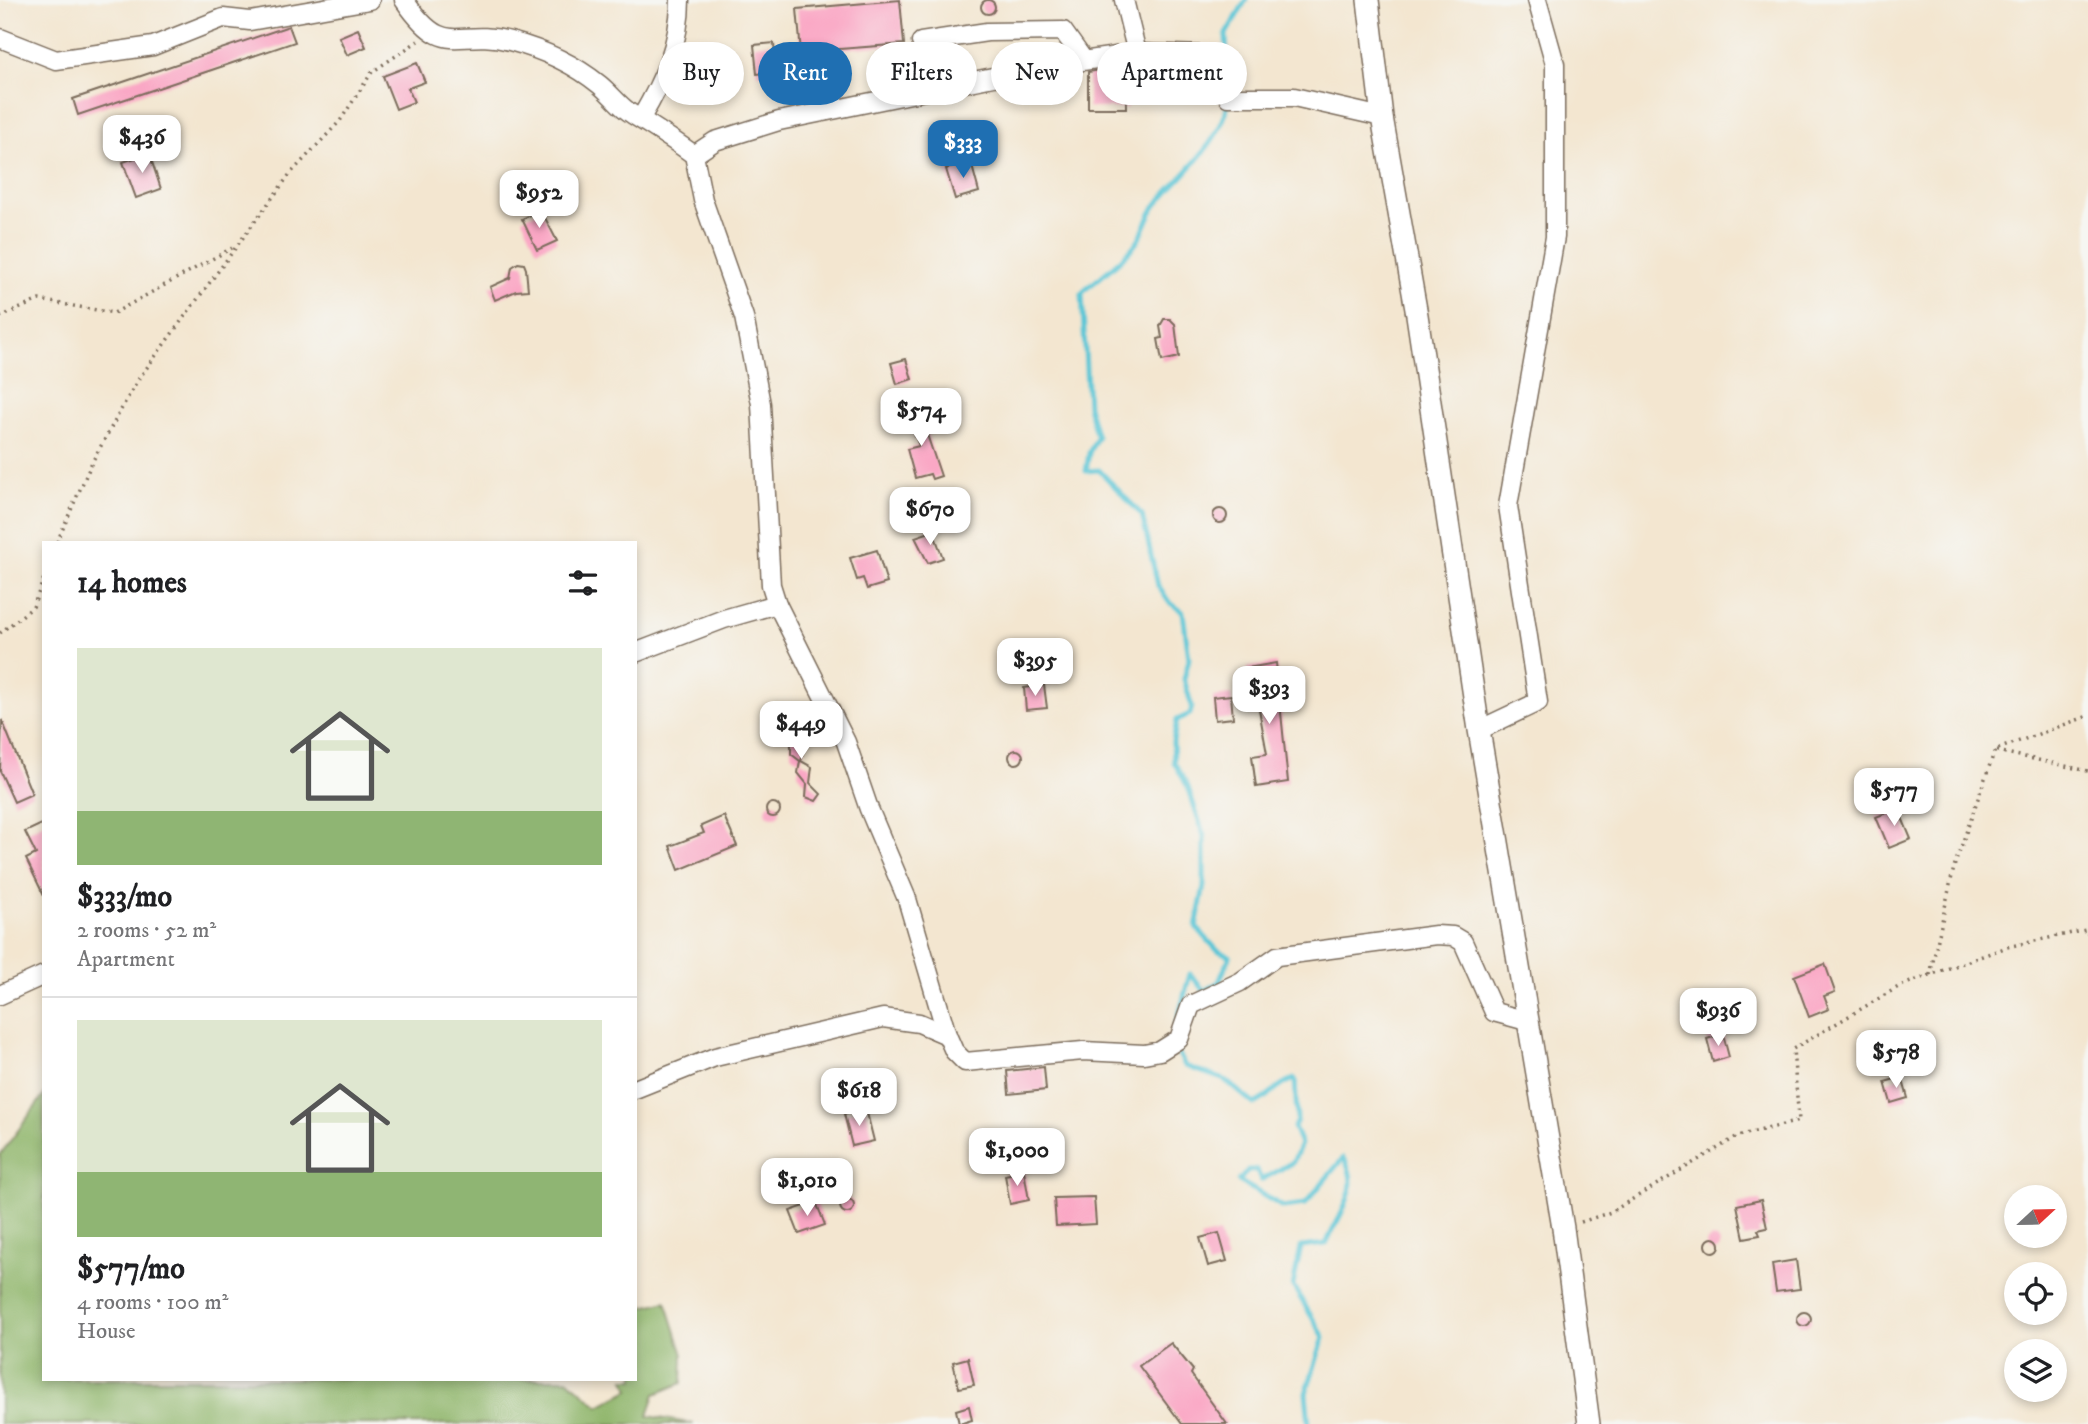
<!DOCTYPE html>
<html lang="en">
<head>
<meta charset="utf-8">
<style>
  body { margin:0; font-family:"IM FELL DW Pica",serif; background:#f2f2f2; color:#202124; height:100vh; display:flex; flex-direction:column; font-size:26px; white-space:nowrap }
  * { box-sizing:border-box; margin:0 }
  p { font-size:23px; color:#757577 }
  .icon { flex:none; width:38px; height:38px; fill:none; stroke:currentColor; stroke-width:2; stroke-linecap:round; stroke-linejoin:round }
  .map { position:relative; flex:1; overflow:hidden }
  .drawer { position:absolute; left:42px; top:541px; width:595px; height:840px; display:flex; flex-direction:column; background:#fff; border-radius:0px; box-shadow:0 4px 10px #0003 }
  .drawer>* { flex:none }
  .banner { position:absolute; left:658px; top:42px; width:665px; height:63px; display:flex; gap:14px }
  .needle { width:46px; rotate:68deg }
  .controls { position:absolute; left:2004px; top:1185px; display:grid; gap:14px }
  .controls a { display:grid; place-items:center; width:63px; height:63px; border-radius:50%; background:#fff; box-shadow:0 4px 10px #0003; font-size:35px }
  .price { position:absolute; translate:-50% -60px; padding:0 16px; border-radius:14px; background:#fff; color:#222; font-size:23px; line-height:46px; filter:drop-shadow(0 2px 4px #0008) }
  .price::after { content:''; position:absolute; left:50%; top:42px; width:21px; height:16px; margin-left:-10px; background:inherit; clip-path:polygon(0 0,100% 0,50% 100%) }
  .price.on { background:#1f6fb2; color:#fff }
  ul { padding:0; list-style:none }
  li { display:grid; align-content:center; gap:14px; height:371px; padding:0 35px }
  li+li { border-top:2px solid #e0e0e0 }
  li span { display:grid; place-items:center; height:217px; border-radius:0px; color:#555 }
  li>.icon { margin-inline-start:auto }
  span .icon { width:126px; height:126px; fill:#fffc; stroke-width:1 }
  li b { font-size:30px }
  h2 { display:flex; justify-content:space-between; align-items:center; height:84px; padding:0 35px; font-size:30px }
  .tag { padding:0 24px; border-radius:32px; background:#fff; box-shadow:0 4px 10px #0003; font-size:24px; line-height:63px }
  .tag.on { background:#1f6fb2; color:#fff }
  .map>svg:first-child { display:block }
  .forest { fill:#90b66c; stroke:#667045; stroke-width:2 }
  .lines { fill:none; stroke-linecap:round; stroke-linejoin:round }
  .stream { stroke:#5bc6d6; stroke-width:5 }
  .building { fill:#faa7c5 }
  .minor-casing { stroke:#7b6c5c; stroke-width:21 }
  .major-casing { stroke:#7b6c5c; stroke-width:24 }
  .path { stroke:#7b6c5c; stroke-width:3.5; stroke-dasharray:2 5; stroke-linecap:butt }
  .minor { stroke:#fff; stroke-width:18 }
  .major { stroke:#fff; stroke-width:21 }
</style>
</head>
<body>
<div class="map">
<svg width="2088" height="1424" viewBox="0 0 2088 1424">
  <rect width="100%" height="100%" fill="#f6f6f2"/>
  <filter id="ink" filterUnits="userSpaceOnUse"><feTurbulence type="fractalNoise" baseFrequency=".0143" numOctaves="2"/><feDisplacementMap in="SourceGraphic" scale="14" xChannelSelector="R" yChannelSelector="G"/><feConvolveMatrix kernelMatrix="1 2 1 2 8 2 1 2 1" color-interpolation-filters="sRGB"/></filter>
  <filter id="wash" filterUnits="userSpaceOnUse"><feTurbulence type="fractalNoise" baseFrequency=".00686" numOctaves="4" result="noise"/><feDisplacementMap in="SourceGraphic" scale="28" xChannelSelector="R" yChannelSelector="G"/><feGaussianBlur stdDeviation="1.57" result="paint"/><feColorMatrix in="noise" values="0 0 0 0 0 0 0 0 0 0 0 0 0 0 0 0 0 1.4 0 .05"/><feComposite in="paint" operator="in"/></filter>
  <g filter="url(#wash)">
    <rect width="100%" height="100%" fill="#f3e6d0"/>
    <!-- forest -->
    <path class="forest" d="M44 1095V1379H567L599 1406 629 1390 625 1379H635C635 1354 640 1333 641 1308L666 1301 683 1355 682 1383 655 1394 648 1416 694 1424H0V1155Z"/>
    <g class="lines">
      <!-- stream -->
      <g class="stream">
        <path d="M1228 86 1226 34 1246 0"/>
        <path d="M1176 1026 1190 974 1204 991 1219 982 1230 956 1217 950 1196 927 1204 886V836L1188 787 1174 762 1173 741 1177 720 1190 714 1192 707 1184 679 1189 659 1183 612 1169 602 1158 586 1142 515 1099 470 1086 471 1089 453 1097 437 1088 406 1082 293C1099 277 1123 261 1137 242 1145 230 1148 215 1157 204 1181 175 1226 138 1228 99"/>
        <path d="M1175 1046 1185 1066 1225 1080 1254 1104C1270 1097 1278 1083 1295 1079L1297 1120 1294 1127 1301 1144 1293 1162 1261 1180 1257 1170H1248L1239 1181 1283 1207 1305 1204 1343 1158C1364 1187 1338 1216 1326 1244L1301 1247 1293 1286 1324 1337 1306 1393 1309 1424"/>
      </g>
    </g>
    <g id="blocks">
      <!-- building -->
      <g class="building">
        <circle cx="988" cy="7" r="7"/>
        <path d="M900 0 904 44 801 52 797 9Z"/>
        <path d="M289 26 295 42 78 115 73 99Z"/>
        <path d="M358 29 366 47 347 55 339 37Z"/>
        <path d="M774 43 776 72 757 74 754 45Z"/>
        <path d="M417 63 425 82 408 88 414 102 396 109 383 76Z"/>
        <path d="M1138 64 1160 65 1126 81 1127 108H1088V72Z"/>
        <path d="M149 153 161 189 136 198 123 162Z"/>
        <path d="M971 162 979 192 955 199 946 169Z"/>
        <path d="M541 210 557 241 537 250 522 219Z"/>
        <path d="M518 263 524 264 526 269 528 290 516 291 495 300 490 287 510 278 512 267Z"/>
        <path d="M1164 319H1170L1175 324 1179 357 1162 361 1158 339 1162 338 1160 326Z"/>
        <path d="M906 359 912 379 897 384 891 363Z"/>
        <path d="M917 405 941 476 932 479 930 474 915 478 907 449 919 446 905 410Z"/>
        <circle cx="1220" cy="516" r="7"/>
        <path d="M933 531 943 558 928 563 915 537Z"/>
        <path d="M877 550 887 583 867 589 863 578 857 580 850 558Z"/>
        <path d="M1276 663 1288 782 1256 787 1252 756 1267 754 1257 698H1252L1247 668Z"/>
        <path d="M1044 685 1047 708 1026 710 1024 688Z"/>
        <path d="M1231 695 1233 718 1215 720 1213 697Z"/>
        <path d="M2 720 32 794 14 802 0 771Z"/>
        <path d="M788 724 797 727 798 738 805 747 801 761 812 767 810 783 821 794 816 801 806 797 807 784 798 773 800 761 791 754V741L782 730Z"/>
        <circle cx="1016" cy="757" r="7"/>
        <circle cx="773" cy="810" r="7"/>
        <path d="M1898 808 1911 839 1889 848 1876 817Z"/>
        <path d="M724 816 737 846 679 870 670 846 704 833 701 826Z"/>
        <path d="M44 823V896L26 859 36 854 25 832Z"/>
        <path d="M1825 964 1835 992 1824 996 1829 1009 1809 1017 1794 976Z"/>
        <path d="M1723 1034 1729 1057 1713 1062 1707 1039Z"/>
        <path d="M1044 1067 1046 1090 1009 1094 1007 1071Z"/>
        <path d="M1902 1077 1908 1098 1891 1103 1885 1082Z"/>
        <path d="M866 1109 874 1141 852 1146 844 1114Z"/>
        <path d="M1042 1143 1045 1165 1016 1168 1013 1146Z"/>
        <path d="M1024 1171 1029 1200 1010 1204 1005 1175Z"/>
        <path d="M1094 1197 1096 1224 1056 1226 1054 1198Z"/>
        <circle cx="847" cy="1206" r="7"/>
        <path d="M1761 1200 1767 1228 1758 1230 1760 1235 1744 1238 1737 1205Z"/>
        <path d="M816 1202 825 1225 799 1234 790 1211Z"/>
        <path d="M1219 1233 1227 1261 1208 1266 1200 1238Z"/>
        <circle cx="1713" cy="1245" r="7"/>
        <path d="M1796 1260 1800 1289 1776 1292 1772 1264Z"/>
        <circle cx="1804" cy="1319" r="7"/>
        <path d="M1171 1343 1193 1370 1191 1374 1227 1424H1182L1139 1366Z"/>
        <path d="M968 1358 974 1385 959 1388 953 1362Z"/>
        <path d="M969 1406 972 1420 959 1424 956 1410Z"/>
      </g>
    </g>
  </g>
  <g filter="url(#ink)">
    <use href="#blocks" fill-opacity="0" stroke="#7b6c5c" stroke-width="2"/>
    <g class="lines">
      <defs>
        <g id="minor">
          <path d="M404 0C446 61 455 27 510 41 544 50 573 63 600 85 611 94 620 107 632 114 653 127 674 140 694 155L703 200 744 317 761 404 771 585 777 604 846 742 869 809 907 899 947 1035 954 1051 965 1062 1083 1051 1144 1054 1160 1051 1179 1039 1191 1005 1240 982 1277 956 1436 935 1453 936 1463 942 1494 1012 1527 1021"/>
          <path d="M1124 0 1137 53"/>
          <path d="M0 38 56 60 153 46 223 18 250 21 370 0"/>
          <path d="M921 42 987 32 1063 31 1083 59"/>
          <path d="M641 118C663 81 680 44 680 0"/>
          <path d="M694 155 715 141 779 121 1042 67 1137 53 1206 55 1228 97H1294L1382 117"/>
          <path d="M635 653 724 619 777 604"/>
          <path d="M1479 730 1538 702 1508 506 1555 237V64L1537 0"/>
          <path d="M0 995 44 975"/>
          <path d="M635 1089 715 1057 883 1018 919 1023 947 1035"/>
        </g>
        <path id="major" d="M1368 0 1382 117 1417 315 1479 730 1563 1228 1589 1424"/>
      </defs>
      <!-- minor casing -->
      <use href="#minor" class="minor-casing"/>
      <!-- major casing -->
      <use href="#major" class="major-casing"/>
      <!-- path -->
      <g class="path">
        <path d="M0 317 39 300 114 313 232 248"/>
        <path d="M57 542 92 462 137 381 290 174 340 121 372 72 418 41"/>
        <path d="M0 633 33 607 44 578"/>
        <path d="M1997 751 2088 771"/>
        <path d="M1930 975 1954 867 1995 750 2088 716"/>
        <path d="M1581 1222 1611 1212 1738 1136 1799 1121 1793 1049 1900 986 2007 947 2086 930 2088 934"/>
      </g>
      <!-- minor -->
      <use href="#minor" class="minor"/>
      <!-- major -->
      <use href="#major" class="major"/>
    </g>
  </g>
</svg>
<div class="controls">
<a><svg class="needle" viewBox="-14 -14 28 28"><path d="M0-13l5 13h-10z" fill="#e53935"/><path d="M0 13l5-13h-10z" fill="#757577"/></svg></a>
<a><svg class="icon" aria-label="locate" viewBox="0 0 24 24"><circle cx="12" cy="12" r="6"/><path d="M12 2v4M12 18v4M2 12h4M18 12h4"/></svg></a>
<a><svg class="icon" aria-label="layers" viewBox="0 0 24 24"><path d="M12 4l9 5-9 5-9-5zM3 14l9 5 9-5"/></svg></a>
</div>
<b class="price" style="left:142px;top:175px">$436</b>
<b class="price on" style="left:963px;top:180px">$333</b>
<b class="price" style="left:539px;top:230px">$952</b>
<b class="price" style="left:921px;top:448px">$574</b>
<b class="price" style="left:930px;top:547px">$670</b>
<b class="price" style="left:1035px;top:698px">$395</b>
<b class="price" style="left:1269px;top:726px">$393</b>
<b class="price" style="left:801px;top:761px">$449</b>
<b class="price" style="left:1894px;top:828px">$577</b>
<b class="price" style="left:1718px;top:1048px">$936</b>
<b class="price" style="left:1896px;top:1090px">$578</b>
<b class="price" style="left:859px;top:1128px">$618</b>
<b class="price" style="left:1017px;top:1188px">$1,000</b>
<b class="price" style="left:807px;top:1218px">$1,010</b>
<div class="banner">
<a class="tag">Buy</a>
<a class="tag on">Rent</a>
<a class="tag">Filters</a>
<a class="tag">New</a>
<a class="tag">Apartment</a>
</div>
<section class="drawer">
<h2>14 homes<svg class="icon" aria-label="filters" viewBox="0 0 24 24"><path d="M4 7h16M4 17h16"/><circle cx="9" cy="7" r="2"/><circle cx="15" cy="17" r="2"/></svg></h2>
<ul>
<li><span style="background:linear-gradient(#dfe7d0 75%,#8fb573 0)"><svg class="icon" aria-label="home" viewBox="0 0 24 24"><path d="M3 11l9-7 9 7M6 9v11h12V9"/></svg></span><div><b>$333/mo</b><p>2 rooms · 52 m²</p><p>Apartment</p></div></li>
<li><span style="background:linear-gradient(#dfe7d0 70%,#8fb573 0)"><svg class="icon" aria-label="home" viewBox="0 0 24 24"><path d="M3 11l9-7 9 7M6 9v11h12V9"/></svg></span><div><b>$577/mo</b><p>4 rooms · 100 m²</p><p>House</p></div></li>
</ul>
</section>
</div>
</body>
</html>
